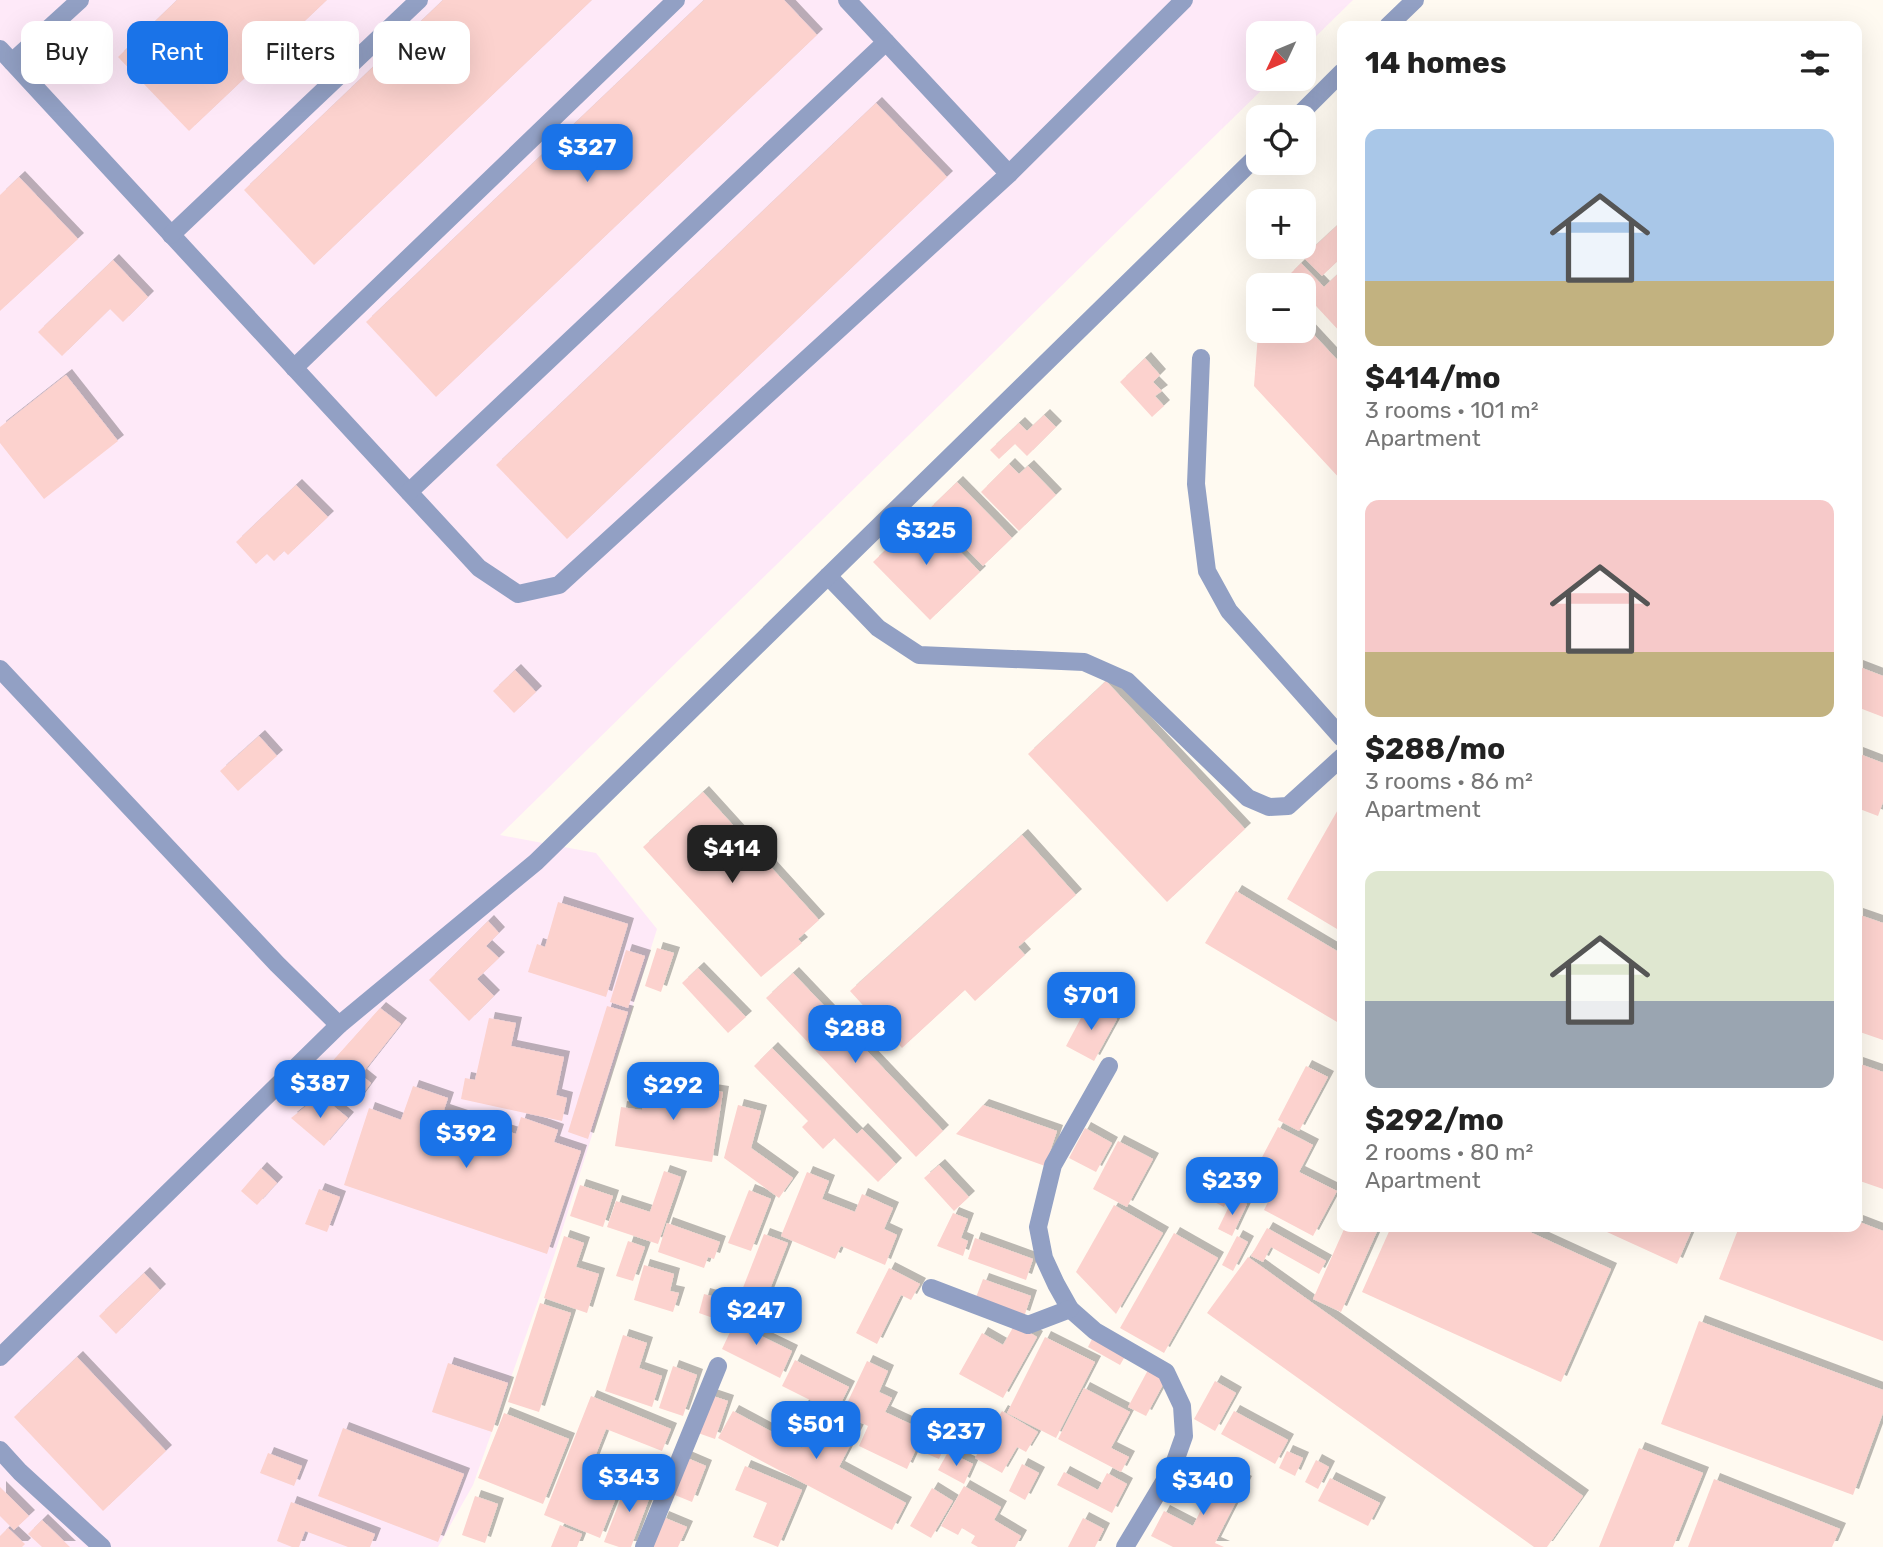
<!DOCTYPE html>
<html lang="en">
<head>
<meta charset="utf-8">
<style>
  body { margin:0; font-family:Rubik,sans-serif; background:#f2f2f2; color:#222; height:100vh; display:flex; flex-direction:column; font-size:26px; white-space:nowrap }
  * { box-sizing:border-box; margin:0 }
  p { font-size:23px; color:#767676 }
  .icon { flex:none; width:38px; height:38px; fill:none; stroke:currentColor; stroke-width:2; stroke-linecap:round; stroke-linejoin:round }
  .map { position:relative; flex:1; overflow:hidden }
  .side { position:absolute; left:1337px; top:21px; width:525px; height:1211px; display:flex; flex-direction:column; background:#fff; border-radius:14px; box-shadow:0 7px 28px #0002 }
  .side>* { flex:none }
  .guide { position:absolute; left:21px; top:21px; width:665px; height:63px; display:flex; gap:14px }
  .needle { width:46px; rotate:226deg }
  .buttons { position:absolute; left:1246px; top:21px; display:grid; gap:14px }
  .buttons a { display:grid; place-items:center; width:70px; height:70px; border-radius:14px; background:#fff; box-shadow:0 7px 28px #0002; font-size:35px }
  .price { position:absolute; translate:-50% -60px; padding:0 16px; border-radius:14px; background:#1a73e8; color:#fff; font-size:23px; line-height:46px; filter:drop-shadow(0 2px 4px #0008) }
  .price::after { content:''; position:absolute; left:50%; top:42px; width:21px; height:16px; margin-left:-10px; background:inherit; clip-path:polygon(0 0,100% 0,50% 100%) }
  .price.selected { background:#222; color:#fff }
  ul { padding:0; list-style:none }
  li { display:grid; align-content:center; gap:14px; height:371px; padding:0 28px }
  li span { display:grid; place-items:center; height:217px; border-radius:14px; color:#555 }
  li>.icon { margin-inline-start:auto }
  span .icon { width:126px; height:126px; fill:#fffc; stroke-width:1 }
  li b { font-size:30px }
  h2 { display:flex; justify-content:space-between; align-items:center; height:84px; padding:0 28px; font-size:30px }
  .pill { padding:0 24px; border-radius:14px; background:#fff; box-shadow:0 7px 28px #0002; font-size:24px; line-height:63px }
  .pill.selected { background:#1a73e8; color:#fff }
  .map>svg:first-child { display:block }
  .industrial { fill:#fee9f8 }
  .building { fill:#fcd2ce; filter:url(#shadow) }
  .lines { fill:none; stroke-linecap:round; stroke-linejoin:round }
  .minor { stroke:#92a0c4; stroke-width:18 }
</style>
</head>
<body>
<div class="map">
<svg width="1883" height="1547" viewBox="0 0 1883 1547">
  <defs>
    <filter id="shadow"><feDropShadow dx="6" dy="-6" stdDeviation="0" flood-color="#0004"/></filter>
  </defs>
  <rect width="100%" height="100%" fill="#fffaf1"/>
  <!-- industrial -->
  <path class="industrial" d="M0 0H1353L1304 48V33H1258V79H1273L500 835 596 853 657 929 554 1256 473 1485 438 1547H0Z"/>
  <!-- building -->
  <g class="building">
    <path d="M177 0H327L189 131 118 57Z"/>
    <path d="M443 0H592L314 265 244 190Z"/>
    <path d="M704 0H784L817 35 436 397 366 322Z"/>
    <path d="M876 103 947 177 567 539 496 465Z"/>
    <path d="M19 177 78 239 0 311V195Z"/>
    <path d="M1342 221V257L1322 276 1303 257Z"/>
    <path d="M113 260 148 297 123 322 110 309 62 356 38 332Z"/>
    <path d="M1301 263 1324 287 1342 270V334L1304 293V285H1297L1288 276Z"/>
    <path d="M1304 324 1342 365V481L1254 386 1258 334 1261 331H1304Z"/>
    <path d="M1145 358 1160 375 1153 382 1162 391 1155 396 1164 406 1152 417 1120 382Z"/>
    <path d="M66 375 118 441 44 499 0 443V427Z"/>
    <path d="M1044 415 1056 427 1027 456 1015 444 999 459 990 450 1019 423 1027 431Z"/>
    <path d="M1009 464 1019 474 1028 466 1056 495 1019 531 981 492Z"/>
    <path d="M957 482 1012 538 983 566 928 510Z"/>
    <path d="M296 485 328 517 288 555 284 551 274 561 267 554 256 564 236 542Z"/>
    <path d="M923 514 980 572 930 620 873 562Z"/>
    <path d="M1857 666 1883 676V717L1857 707Z"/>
    <path d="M515 670 536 692 514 713 493 691Z"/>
    <path d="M1106 681 1245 829 1167 902 1028 754Z"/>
    <path d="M259 736 277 756 238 791 220 771Z"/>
    <path d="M1857 753 1883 763V802L1878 816 1857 808Z"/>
    <path d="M703 792 819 920 798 939 802 943 761 977 643 847Z"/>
    <path d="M1340 806 1342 807V932L1287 899Z"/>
    <path d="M1022 835 1076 895 1018 947 1025 955 975 1001 965 990 902 1048 850 991Z"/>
    <path d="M1236 891 1342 954V1025L1205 943Z"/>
    <path d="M558 902 628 924 606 997 528 972 537 944 545 947Z"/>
    <path d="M1857 914 1883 923V1040L1857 1031Z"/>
    <path d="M488 921 499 933 486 946 499 958 477 979 494 996 469 1021 429 980Z"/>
    <path d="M657 948 674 953 661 992 645 986Z"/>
    <path d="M626 950 645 956 628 1008 610 1002Z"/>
    <path d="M698 968 746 1017 728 1033 682 983Z"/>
    <path d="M793 973 943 1131 916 1157 766 998Z"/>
    <path d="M1089 1003 1117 1019 1094 1061 1066 1046Z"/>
    <path d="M607 1006 628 1012 588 1139 568 1132Z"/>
    <path d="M380 1008 401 1024 361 1075 371 1083 356 1103 320 1075Z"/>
    <path d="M489 1018 516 1023 511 1046 564 1057 556 1095 567 1098 562 1121 461 1099 465 1078 475 1080Z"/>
    <path d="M772 1048 857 1134 862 1129 896 1164 878 1182 834 1138 823 1149 802 1127 808 1121 754 1066Z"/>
    <path d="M1857 1063 1883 1072V1189L1857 1180Z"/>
    <path d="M1306 1066 1328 1077 1299 1131 1278 1120Z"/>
    <path d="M646 1080 723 1092 712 1162 615 1146 621 1107 642 1110Z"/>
    <path d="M413 1086 448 1098 444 1110 516 1134 521 1117 558 1130 554 1142 581 1151 547 1254 344 1185 369 1108 401 1120Z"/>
    <path d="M320 1095 348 1118 324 1146 291 1118Z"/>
    <path d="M738 1105 761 1111 751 1148 793 1178 779 1198 724 1158Z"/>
    <path d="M983 1105 1057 1131 1045 1166 956 1134Z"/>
    <path d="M1278 1127 1313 1145 1299 1172 1337 1191 1313 1236 1264 1210 1273 1192 1250 1180Z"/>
    <path d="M1085 1128 1112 1143 1096 1172 1069 1158Z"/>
    <path d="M1118 1141 1153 1159 1127 1207 1093 1189Z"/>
    <path d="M939 1165 969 1197 954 1211 924 1178Z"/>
    <path d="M261 1168 277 1183 257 1205 241 1191Z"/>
    <path d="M664 1171 681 1177 658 1244 607 1227 616 1201 650 1212Z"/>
    <path d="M807 1172 829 1181 822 1199 855 1212 862 1194 893 1208 884 1229 897 1235 885 1265 841 1246 835 1259 781 1236Z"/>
    <path d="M1194 1179 1229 1195 1224 1207 1189 1189Z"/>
    <path d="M580 1185 613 1196 603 1227 570 1216Z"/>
    <path d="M319 1189 340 1197 327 1232 305 1224Z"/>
    <path d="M749 1190 771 1199 751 1251 728 1243Z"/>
    <path d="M1233 1198 1247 1204 1232 1236 1218 1229Z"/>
    <path d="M1114 1205 1163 1233 1116 1314 1076 1272Z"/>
    <path d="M953 1213 968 1219 961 1238 968 1241 963 1256 937 1246Z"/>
    <path d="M1857 1221 1883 1231V1341L1719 1279 1739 1227H1857Z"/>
    <path d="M667 1223 720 1242 714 1259 708 1257 704 1268 658 1252Z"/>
    <path d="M1345 1227H1379L1341 1312 1313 1299Z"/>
    <path d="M1391 1227H1519L1611 1269 1561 1382 1362 1292Z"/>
    <path d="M1596 1227H1693L1677 1264Z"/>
    <path d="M1267 1228 1326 1261 1319 1274 1271 1247 1263 1262 1251 1256Z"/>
    <path d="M1174 1233 1218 1258 1164 1353 1120 1328Z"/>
    <path d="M764 1234 788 1243 761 1312 737 1303Z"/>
    <path d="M564 1236 584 1243 576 1267 599 1274 587 1313 544 1298Z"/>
    <path d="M1237 1236 1248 1242 1233 1271 1222 1265Z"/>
    <path d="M975 1238 1033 1259 1026 1280 968 1259Z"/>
    <path d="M628 1241 645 1247 633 1281 616 1276Z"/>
    <path d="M1248 1257 1583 1496 1547 1547H1534L1207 1313Z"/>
    <path d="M644 1265 674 1274 670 1291 679 1293 673 1312 634 1300Z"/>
    <path d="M889 1268 920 1284 911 1300 901 1295 877 1344 856 1333Z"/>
    <path d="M144 1273 160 1290 116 1334 99 1316Z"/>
    <path d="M983 1279 1031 1296 1024 1317 975 1300Z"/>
    <path d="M704 1294 719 1298 713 1318 699 1313Z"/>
    <path d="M540 1303 571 1313 539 1412 508 1402Z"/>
    <path d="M739 1313 758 1323 753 1332 792 1351 780 1378 722 1349Z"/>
    <path d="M1699 1321 1883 1390V1413L1853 1495 1661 1424Z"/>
    <path d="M1015 1324 1037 1337 1003 1398 959 1374 982 1333 1003 1345Z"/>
    <path d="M623 1335 647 1343 639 1368 662 1376 652 1407 605 1391Z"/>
    <path d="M1094 1335 1127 1353 1120 1365 1088 1347Z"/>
    <path d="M1045 1337 1095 1362 1056 1438 1007 1413Z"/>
    <path d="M77 1357 166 1451 103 1511 14 1417Z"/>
    <path d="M795 1360 849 1387 836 1413 782 1386Z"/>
    <path d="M867 1361 888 1371 879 1392 892 1398 885 1412 947 1441 939 1459 916 1449 907 1469 859 1446 868 1426 842 1414Z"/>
    <path d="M448 1363 508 1383 492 1432 432 1412Z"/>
    <path d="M673 1366 697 1375 683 1416 659 1408Z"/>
    <path d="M1148 1370 1166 1379 1146 1416 1128 1407Z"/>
    <path d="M1215 1381 1236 1393 1215 1431 1194 1419Z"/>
    <path d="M1084 1388 1130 1412 1111 1448 1129 1457 1121 1472 1058 1439Z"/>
    <path d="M710 1395 728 1401 715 1439 698 1433Z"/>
    <path d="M591 1396 671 1429 662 1451 606 1429 587 1477 619 1490 600 1538 544 1515Z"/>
    <path d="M805 1402 858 1430 839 1467 906 1503 892 1530 718 1438 733 1411 802 1448 813 1427 796 1418Z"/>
    <path d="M1002 1411 1038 1432 1026 1452 1017 1447 1002 1473 975 1458Z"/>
    <path d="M1234 1411 1288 1440 1275 1464 1221 1434Z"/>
    <path d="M504 1413 569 1439 543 1504 478 1478Z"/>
    <path d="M343 1428 464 1474 438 1542 318 1496Z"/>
    <path d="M1639 1448 1703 1473 1673 1547H1599Z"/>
    <path d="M1287 1451 1303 1458 1295 1476 1279 1468Z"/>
    <path d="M948 1452 973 1464 964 1484 938 1470Z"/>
    <path d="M268 1453 302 1466 294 1486 260 1473Z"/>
    <path d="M685 1457 706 1466 692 1502 670 1493Z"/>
    <path d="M1316 1460 1329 1467 1318 1489 1305 1482Z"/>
    <path d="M1022 1464 1039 1473 1025 1500 1009 1491Z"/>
    <path d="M745 1466 802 1490 778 1547 753 1537 767 1503 735 1490Z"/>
    <path d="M1221 1469 1246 1482 1215 1543 1224 1547H1173L1151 1536 1164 1511 1193 1526Z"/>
    <path d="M1064 1472 1098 1490 1107 1473 1127 1484 1112 1513 1057 1485Z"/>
    <path d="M629 1477 654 1486 631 1547H619L604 1542Z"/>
    <path d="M1330 1478 1380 1503 1368 1526 1318 1501Z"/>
    <path d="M1714 1479 1840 1529 1832 1547H1688Z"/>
    <path d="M964 1486 1001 1507 994 1520 1021 1536 1015 1547H978L971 1543 975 1536 962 1528 958 1535 941 1526Z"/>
    <path d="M0 1487 29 1516 14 1530 0 1516Z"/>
    <path d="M932 1488 953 1501 931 1538 910 1526Z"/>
    <path d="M475 1496 498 1504 485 1543 462 1535Z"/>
    <path d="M291 1502 375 1534 370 1547H348L305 1531 299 1547H292L277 1541Z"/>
    <path d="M663 1517 687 1527 678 1547H651Z"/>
    <path d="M1083 1518 1104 1529 1095 1547H1068Z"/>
    <path d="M42 1520 70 1547H42L28 1534Z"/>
    <path d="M560 1525 582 1534 577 1547H551Z"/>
    <path d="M8 1528 25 1544 22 1547H0V1536Z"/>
  </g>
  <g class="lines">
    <!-- minor -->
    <g class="minor">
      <path d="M847 0 1009 174"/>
      <path d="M1388 26 1415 0"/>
      <path d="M0 49 479 568 518 594 559 585 1009 174 1184 0"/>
      <path d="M12 62 80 0"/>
      <path d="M1297 117 1342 72"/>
      <path d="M171 235 419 0"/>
      <path d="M1201 358 1196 484 1207 571 1229 611 1342 738"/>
      <path d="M294 368 676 0"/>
      <path d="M409 492 886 42"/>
      <path d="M828 576 878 628 919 655 1084 662 1127 681 1248 798 1269 807 1288 806 1342 757"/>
      <path d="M0 669 277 964 339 1025"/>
      <path d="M1109 1066 1053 1165 1038 1227 1044 1258 1056 1284 1070 1309 1095 1331 1166 1372 1182 1406 1184 1436 1173 1467 1125 1547"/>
      <path d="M931 1288 1028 1325 1070 1309"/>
      <path d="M0 1357 339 1025 536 862 1258 155"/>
      <path d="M0 1450 20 1472 102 1547"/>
      <path d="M644 1547 718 1366"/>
    </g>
  </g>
</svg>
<div class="buttons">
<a><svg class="needle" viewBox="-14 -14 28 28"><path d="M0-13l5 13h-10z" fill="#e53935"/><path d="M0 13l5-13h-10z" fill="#767676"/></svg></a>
<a><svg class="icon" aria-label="locate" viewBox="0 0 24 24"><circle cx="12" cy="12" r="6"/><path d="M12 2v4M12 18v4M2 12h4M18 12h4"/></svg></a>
<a>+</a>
<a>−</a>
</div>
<b class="price" style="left:587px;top:184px">$327</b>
<b class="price" style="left:926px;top:567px">$325</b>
<b class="price selected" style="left:732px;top:885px">$414</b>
<b class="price" style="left:1091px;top:1032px">$701</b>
<b class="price" style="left:855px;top:1065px">$288</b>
<b class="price" style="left:320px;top:1120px">$387</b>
<b class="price" style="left:673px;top:1122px">$292</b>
<b class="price" style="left:466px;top:1170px">$392</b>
<b class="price" style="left:1232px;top:1217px">$239</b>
<b class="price" style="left:756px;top:1347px">$247</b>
<b class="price" style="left:816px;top:1461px">$501</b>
<b class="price" style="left:956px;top:1468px">$237</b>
<b class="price" style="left:629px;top:1514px">$343</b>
<b class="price" style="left:1203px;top:1517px">$340</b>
<div class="guide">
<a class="pill">Buy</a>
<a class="pill selected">Rent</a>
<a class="pill">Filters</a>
<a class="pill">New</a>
</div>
<section class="side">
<h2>14 homes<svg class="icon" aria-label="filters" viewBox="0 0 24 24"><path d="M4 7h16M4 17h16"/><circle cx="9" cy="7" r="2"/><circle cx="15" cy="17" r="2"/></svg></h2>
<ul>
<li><span style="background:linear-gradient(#a9c7e8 70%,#c2b280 0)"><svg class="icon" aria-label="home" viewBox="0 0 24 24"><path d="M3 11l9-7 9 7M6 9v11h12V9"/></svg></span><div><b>$414/mo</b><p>3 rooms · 101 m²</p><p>Apartment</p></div></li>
<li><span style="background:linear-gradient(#f6c9c9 70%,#c2b280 0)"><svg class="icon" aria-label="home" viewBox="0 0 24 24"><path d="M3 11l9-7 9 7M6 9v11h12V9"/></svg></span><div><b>$288/mo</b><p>3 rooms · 86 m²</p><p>Apartment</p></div></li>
<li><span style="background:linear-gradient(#dfe7d0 60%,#9aa5b1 0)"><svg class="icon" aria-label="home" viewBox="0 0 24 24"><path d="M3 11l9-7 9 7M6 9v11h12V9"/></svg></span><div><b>$292/mo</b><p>2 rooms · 80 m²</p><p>Apartment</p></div></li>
</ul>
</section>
</div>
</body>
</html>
